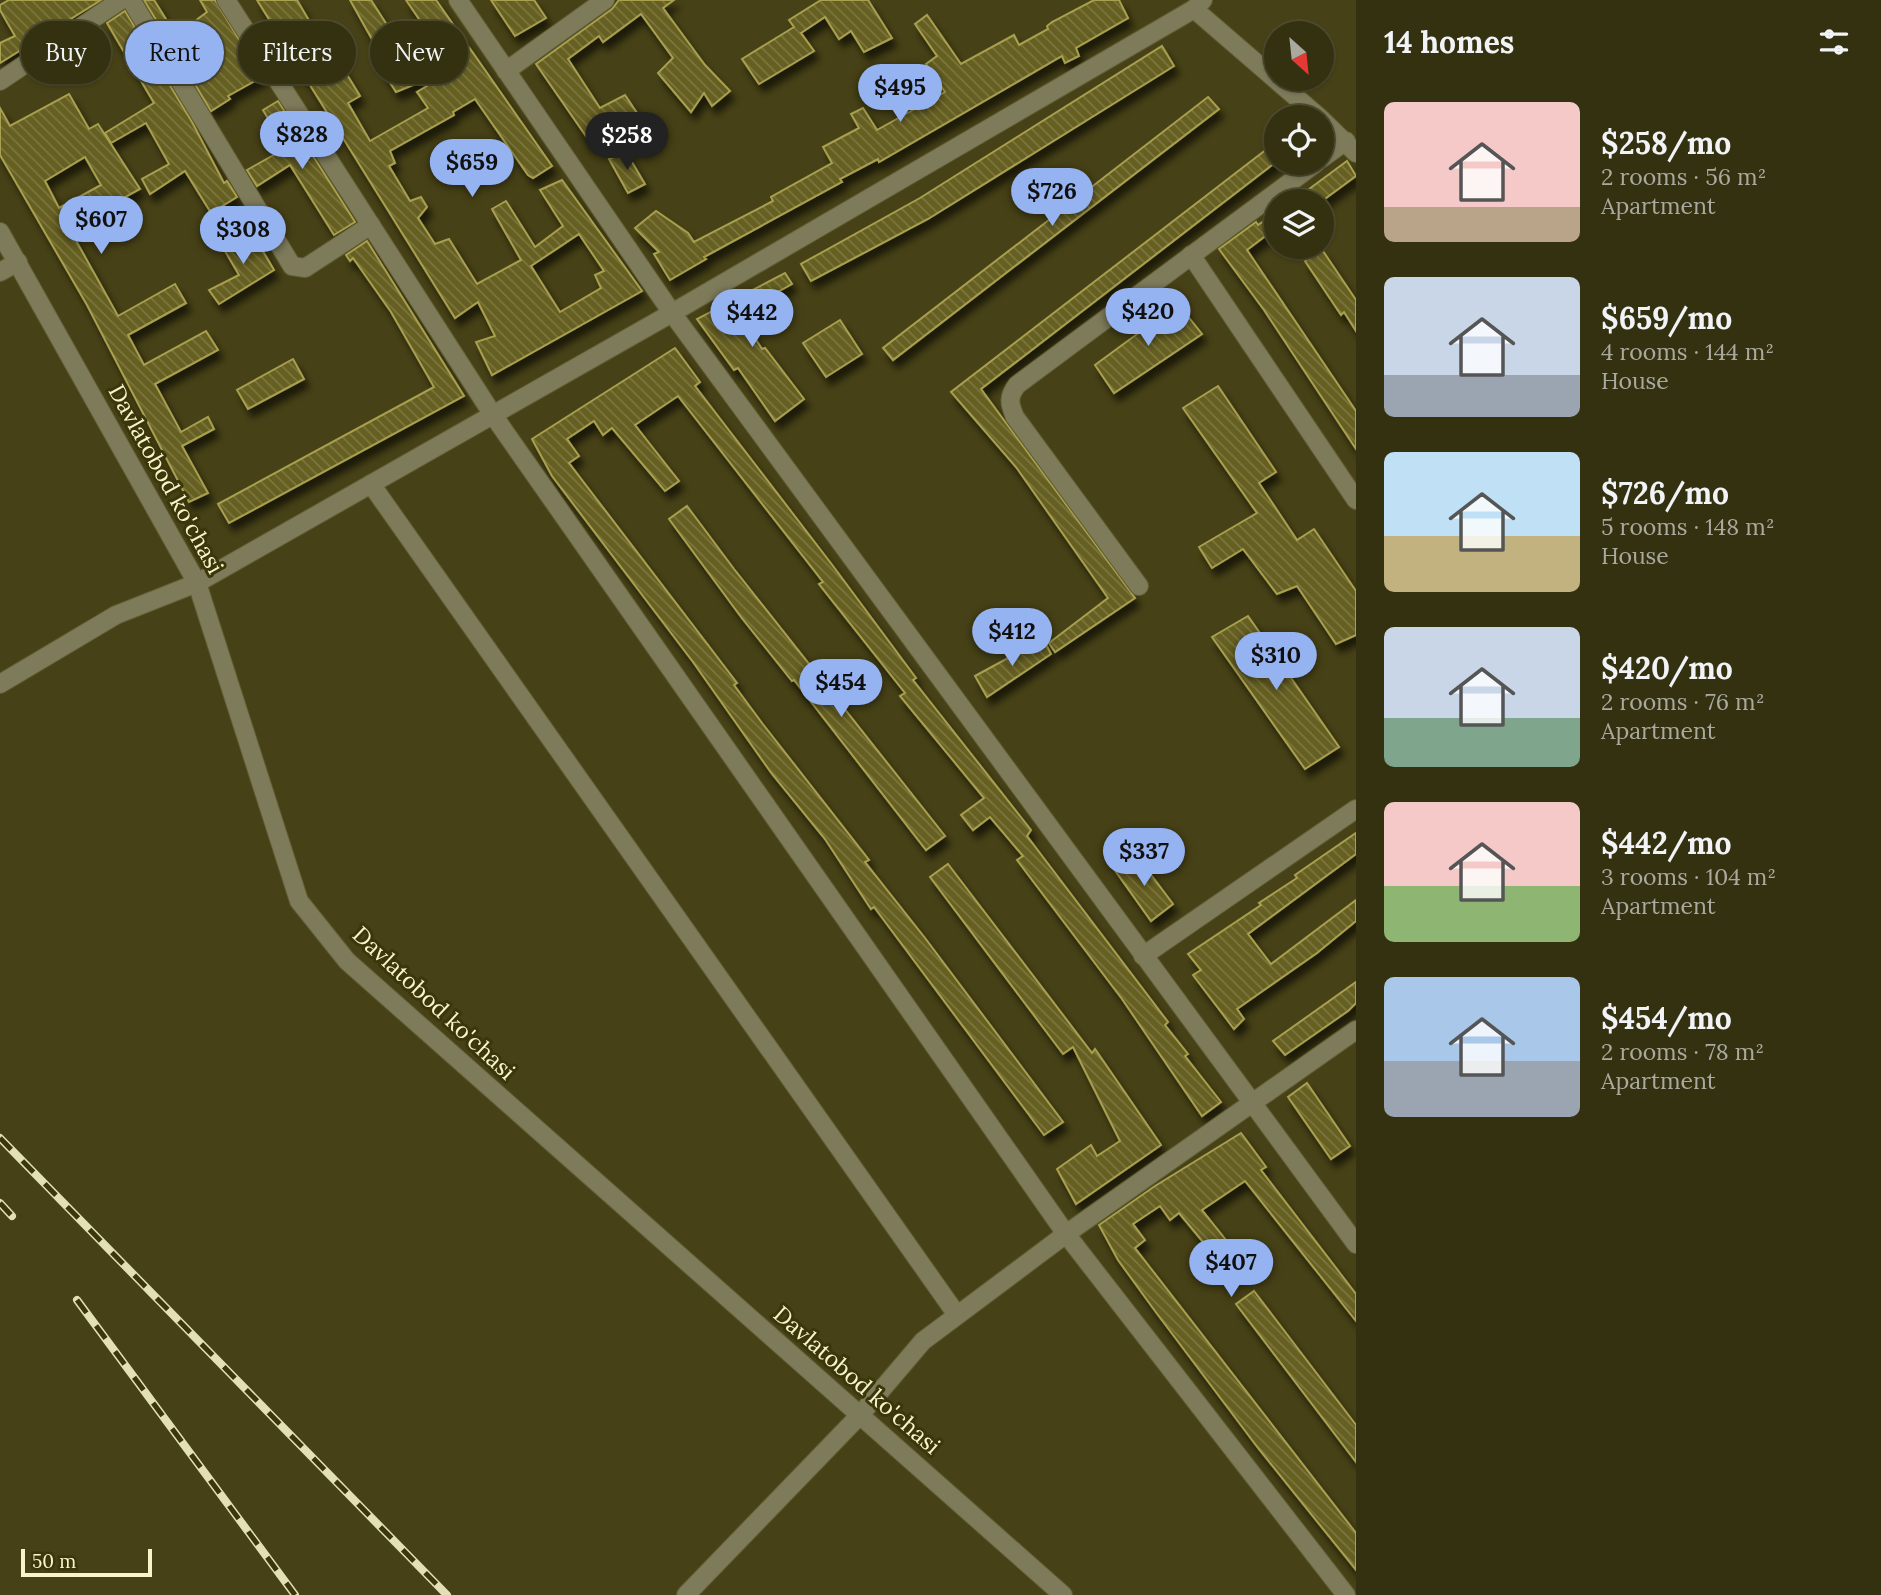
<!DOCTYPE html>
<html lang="en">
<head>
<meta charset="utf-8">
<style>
  body { margin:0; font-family:Lora,serif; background:#3c3919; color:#f1f3f6; height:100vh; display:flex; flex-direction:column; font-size:26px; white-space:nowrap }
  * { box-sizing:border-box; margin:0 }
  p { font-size:23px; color:#a9a99f }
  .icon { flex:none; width:38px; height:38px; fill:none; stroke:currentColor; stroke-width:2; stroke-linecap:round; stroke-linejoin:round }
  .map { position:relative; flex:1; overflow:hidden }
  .details { display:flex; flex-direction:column; background:#343110; width:525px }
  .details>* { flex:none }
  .top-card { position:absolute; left:21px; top:21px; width:665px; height:63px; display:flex; gap:14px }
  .needle { width:46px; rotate:153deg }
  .controls { position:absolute; left:1264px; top:21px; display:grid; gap:14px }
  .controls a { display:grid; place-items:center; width:70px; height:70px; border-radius:50%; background:#343110; box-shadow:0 2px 5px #0004,0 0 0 2px #4e4c30; font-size:35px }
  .scale { position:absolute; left:21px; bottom:18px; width:131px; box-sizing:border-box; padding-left:7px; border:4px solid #f8f5cd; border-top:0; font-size:19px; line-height:24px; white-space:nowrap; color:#f8f5cd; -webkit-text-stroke:5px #3c370a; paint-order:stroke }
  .price { position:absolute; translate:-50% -60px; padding:0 16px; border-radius:24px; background:#95b2f1; color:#111; font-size:23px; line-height:46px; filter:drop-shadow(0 2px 4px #0008) }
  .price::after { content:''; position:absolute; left:50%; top:42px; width:21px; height:16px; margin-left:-10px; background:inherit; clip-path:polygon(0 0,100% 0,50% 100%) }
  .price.on { background:#222; color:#fff }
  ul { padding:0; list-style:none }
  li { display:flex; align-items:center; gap:21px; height:175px; padding:0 28px }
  li span { display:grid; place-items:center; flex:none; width:196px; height:140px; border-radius:10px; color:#555 }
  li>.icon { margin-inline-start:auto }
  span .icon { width:84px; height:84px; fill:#fffc; stroke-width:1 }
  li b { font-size:30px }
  h2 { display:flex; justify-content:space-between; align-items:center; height:84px; padding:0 28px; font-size:30px }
  .chip { padding:0 24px; border-radius:32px; background:#343110; box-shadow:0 2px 5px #0004,0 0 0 2px #4e4c30; font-size:24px; line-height:63px }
  .chip.on { background:#95b2f1; color:#111 }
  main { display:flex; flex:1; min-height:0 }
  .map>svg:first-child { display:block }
  .building { fill:url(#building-back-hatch); stroke:#a89f4f; stroke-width:2; fill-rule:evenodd; filter:url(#shadow) }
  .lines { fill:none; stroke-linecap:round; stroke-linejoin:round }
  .minor-casing { stroke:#625e33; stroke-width:20 }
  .minor { stroke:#7e7b5b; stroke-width:18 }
  .rail-casing { stroke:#e3e0b7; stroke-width:8 }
  .rail { stroke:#3c370a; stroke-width:5; stroke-dasharray:16; stroke-linecap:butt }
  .labels { text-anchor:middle; stroke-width:6; stroke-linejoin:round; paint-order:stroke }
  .street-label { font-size:23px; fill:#f8f5cd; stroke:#3c370a }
</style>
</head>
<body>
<main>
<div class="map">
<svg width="1356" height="1595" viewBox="0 0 1356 1595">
  <defs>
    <pattern id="building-back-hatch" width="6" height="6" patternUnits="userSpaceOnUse" patternTransform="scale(1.75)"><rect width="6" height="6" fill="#655e20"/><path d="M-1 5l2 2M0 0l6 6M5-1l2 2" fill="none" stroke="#7c763f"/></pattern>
    <filter id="shadow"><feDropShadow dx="4.5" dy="8" stdDeviation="3.5" flood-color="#0009"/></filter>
  </defs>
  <rect width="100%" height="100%" fill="#464116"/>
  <!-- building -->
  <g class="building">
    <path d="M9 0H101L0 63V43L15 36 0 10V5Z"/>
    <path d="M144 0H154L176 35 207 12 200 0H215L262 77 228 96 230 99 211 111Z"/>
    <path d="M257 0H297L314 29 318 27 360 96 348 103 370 141 428 108 417 92 459 67 437 30 430 35 406 0H436L552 166 533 178 528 175 475 99 453 112 454 115 390 151 395 163 389 166 410 201 421 197 427 207 418 218 435 244 449 239 477 284 521 260 492 209 506 201 535 247 563 226 540 190 562 180 642 291 492 375 476 342 495 336 478 302 455 318ZM579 234 604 271 595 275 601 288 560 312 531 266Z"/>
    <path d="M350 0H371L423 81 396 92 382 70 388 68Z"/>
    <path d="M491 0H534L546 18 515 36Z"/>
    <path d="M619 0H674L663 8 705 65 730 91 712 106 704 93 691 112 658 73 673 58 641 14 603 42 599 36 568 59 600 108 625 95 637 113 590 142 536 64 612 9Z"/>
    <path d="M821 0H868L892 38 864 52 851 31 839 39 825 17 801 33 814 51 759 84 742 59 794 27 789 20Z"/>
    <path d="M1094 0H1119L1128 18 1076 48 1079 56 1065 63 1062 56 879 162 878 159 840 179 842 182 704 257 706 259 670 280 654 254 659 252 635 228 656 211 688 233 694 242 773 201 771 197 832 163 823 147 859 128 851 114 863 108 877 130 945 92 926 64 937 56 915 24 927 15 961 64 1014 35 1019 45 1048 29 1047 26 1052 22Z"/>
    <path d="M125 11 192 122 224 183 227 181 237 197 211 213 185 171 150 194 142 179 169 164 146 123 111 143 105 133 154 103 107 23Z"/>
    <path d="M1162 46 1174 66 928 219 811 281 801 264 920 198Z"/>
    <path d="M69 94 89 129 98 124 140 189 69 228 118 316 175 284 186 303 128 335 144 365 206 331 218 350 155 384 181 432 208 417 214 429 182 446 208 493 189 502 87 305 0 155V108L10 126ZM85 157 101 185 59 208 45 181Z"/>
    <path d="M1208 97 1219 109 893 360 883 348Z"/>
    <path d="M278 101 355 222 334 235 290 165 257 186 247 170 286 148 263 110Z"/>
    <path d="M1276 142V162L981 389 1135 598 1055 652 1049 643 1108 598 1016 467 951 392Z"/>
    <path d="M626 152 645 184 628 193 609 159Z"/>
    <path d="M1347 161 1356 176 1322 201H1293Z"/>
    <path d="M1276 212V228L1247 250 1356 411V449L1264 310 1219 249 1256 222 1258 225Z"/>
    <path d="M251 231 274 270 219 304 209 290 239 275 222 246Z"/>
    <path d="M367 241 464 396 229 523 218 504 434 387 391 312 353 258 350 261 346 255Z"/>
    <path d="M1323 251 1356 300V331L1344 312 1341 315 1305 261Z"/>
    <path d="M785 273 792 284 756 304 759 309 742 318 762 349 765 348 804 399 775 421 738 368 734 370 697 319Z"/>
    <path d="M1178 304 1202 334 1114 393 1095 365Z"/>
    <path d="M840 320 862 354 826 377 803 343Z"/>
    <path d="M675 348 700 382 695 386 833 566 916 678 913 680 1031 830 1027 836 1168 1022 1165 1025 1188 1054 1185 1056 1221 1102 1202 1116 1122 999 1017 860 1023 856 990 817 973 830 961 815 984 798 900 696 905 693 819 584 823 582 678 396 635 425 679 481 665 491 612 428 603 435 594 421 567 439 579 456 569 463 737 683 734 685 762 723 869 860 865 862 925 938 1063 1122 1044 1135 874 907 871 909 825 839 772 774 693 662 552 476 532 439Z"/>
    <path d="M293 359 304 379 248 409 237 390Z"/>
    <path d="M1218 386 1276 472 1259 483 1297 540 1314 529 1356 591V635L1336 644 1297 586 1277 594 1243 549 1212 568 1199 547 1257 513 1183 408Z"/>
    <path d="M687 506 734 569 945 836 926 850 794 680 792 681 741 617 669 519Z"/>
    <path d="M1248 616 1339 747 1305 769 1212 637Z"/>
    <path d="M1043 639 1051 654 987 697 975 676Z"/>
    <path d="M1356 833V854L1248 934 1271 964 1356 900V921L1317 953 1237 1009 1244 1019 1234 1029 1193 975 1201 970 1188 954 1261 905 1259 903 1297 878 1295 875Z"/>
    <path d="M1137 856 1173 904 1151 921 1114 869Z"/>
    <path d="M948 864 1092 1053 1095 1049 1161 1145 1076 1204 1057 1169 1091 1145 1097 1156 1120 1141 1073 1047 1063 1054 930 877Z"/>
    <path d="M1356 982V1003L1348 1011 1285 1055 1273 1041Z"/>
    <path d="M1307 1083 1350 1146 1331 1159 1288 1097Z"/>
    <path d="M1241 1133 1266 1167 1261 1170 1356 1294V1321L1245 1181 1202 1210 1246 1265 1231 1276 1179 1213 1170 1220 1160 1206 1133 1224 1145 1240 1135 1248 1356 1533V1570L1258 1448 1155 1311 1118 1260 1099 1225 1155 1186Z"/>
    <path d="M1254 1291 1356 1425V1462L1236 1304Z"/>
  </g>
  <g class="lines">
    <defs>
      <g id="minor">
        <path d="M131 0 292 266 305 268 371 225"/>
        <path d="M226 0 493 415 1066 1234 1346 1595"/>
        <path d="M458 0 672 313 1356 1244"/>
        <path d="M1194 9 1319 117"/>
        <path d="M506 71 605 0"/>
        <path d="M0 81 121 0"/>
        <path d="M1321 119 1356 153"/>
        <path d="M1321 159 1346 141"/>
        <path d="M0 232 197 583 299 901 347 961 1063 1595"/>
        <path d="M1191 255 1356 500"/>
        <path d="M0 272 18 262"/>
        <path d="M371 484 957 1315"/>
        <path d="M1139 586 1015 417C1009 403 1008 397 1017 385L1316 163"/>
        <path d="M0 684 116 615 197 583 672 313 1194 9 1203 0"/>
        <path d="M1143 956 1356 809"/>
        <path d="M686 1595 860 1415 923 1341 1066 1234 1356 1030"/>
      </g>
    </defs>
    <!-- minor casing -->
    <use href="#minor" class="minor-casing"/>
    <!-- minor -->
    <use href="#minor" class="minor"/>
    <defs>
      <g id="rail">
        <path d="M0 1138 447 1595"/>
        <path d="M0 1203 12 1216"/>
        <path d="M77 1300 295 1595"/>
      </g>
    </defs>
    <!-- rail casing -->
    <use href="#rail" class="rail-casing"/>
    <!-- rail -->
    <use href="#rail" class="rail"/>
  </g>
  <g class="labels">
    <!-- street labels -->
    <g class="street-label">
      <text transform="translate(166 479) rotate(61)" y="8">Davlatobod ko'chasi</text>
      <text transform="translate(434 1003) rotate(43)" y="8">Davlatobod ko'chasi</text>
      <text transform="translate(857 1380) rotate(41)" y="8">Davlatobod ko'chasi</text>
    </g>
  </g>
</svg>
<div class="controls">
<a><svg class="needle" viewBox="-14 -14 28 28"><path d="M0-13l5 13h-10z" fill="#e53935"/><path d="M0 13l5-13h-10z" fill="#a9a99f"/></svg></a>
<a><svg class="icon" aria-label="locate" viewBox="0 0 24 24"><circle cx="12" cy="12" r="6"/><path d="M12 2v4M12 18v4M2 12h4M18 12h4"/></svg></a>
<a><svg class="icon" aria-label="layers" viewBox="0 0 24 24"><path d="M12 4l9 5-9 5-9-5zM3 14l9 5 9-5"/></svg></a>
</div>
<div class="scale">50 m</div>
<b class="price" style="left:900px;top:124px">$495</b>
<b class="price" style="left:302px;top:171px">$828</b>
<b class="price on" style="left:627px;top:172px">$258</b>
<b class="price" style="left:472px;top:199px">$659</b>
<b class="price" style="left:1052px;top:228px">$726</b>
<b class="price" style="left:101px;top:256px">$607</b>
<b class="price" style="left:243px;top:266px">$308</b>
<b class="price" style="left:1148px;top:348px">$420</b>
<b class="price" style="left:752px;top:349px">$442</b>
<b class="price" style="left:1012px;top:668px">$412</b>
<b class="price" style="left:1276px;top:692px">$310</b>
<b class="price" style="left:841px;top:719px">$454</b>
<b class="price" style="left:1144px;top:888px">$337</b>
<b class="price" style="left:1231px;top:1299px">$407</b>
<div class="top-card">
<a class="chip">Buy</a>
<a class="chip on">Rent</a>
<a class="chip">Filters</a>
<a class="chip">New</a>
</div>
</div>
<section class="details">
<h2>14 homes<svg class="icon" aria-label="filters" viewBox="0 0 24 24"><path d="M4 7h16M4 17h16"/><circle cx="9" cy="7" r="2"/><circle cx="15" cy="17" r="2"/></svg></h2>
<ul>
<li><span style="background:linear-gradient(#f6c9c9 75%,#b9a48a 0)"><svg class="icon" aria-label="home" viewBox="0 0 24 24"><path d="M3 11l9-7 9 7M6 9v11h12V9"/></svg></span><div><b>$258/mo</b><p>2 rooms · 56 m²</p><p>Apartment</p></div></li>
<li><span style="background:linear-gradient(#c9d6e8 70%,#9aa5b1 0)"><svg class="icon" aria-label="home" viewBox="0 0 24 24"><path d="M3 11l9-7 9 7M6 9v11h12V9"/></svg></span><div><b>$659/mo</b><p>4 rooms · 144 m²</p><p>House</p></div></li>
<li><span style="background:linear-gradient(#bfe0f5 60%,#c2b280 0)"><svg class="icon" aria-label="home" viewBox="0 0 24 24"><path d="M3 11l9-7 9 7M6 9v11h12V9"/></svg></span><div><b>$726/mo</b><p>5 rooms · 148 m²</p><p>House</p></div></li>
<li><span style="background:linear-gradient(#c9d6e8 65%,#7fa58c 0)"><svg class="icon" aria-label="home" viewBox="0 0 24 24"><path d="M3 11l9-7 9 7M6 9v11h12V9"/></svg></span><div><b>$420/mo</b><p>2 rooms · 76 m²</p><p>Apartment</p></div></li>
<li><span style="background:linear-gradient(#f6c9c9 60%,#8fb573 0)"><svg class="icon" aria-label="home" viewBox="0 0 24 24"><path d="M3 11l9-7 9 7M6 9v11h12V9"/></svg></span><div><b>$442/mo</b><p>3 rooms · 104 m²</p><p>Apartment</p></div></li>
<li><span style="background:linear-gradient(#a9c7e8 60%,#9aa5b1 0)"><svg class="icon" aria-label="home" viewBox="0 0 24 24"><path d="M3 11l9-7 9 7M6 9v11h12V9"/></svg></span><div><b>$454/mo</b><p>2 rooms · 78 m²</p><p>Apartment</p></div></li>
</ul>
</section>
</main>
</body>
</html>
